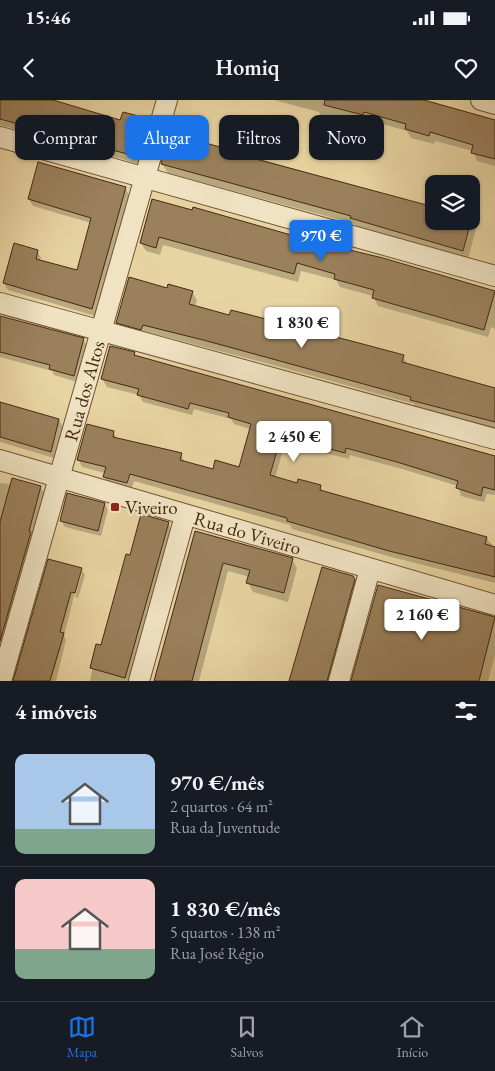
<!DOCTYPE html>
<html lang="pt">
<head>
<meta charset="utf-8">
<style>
  body { margin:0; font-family:"EB Garamond",serif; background:#20242c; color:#f1f3f6; height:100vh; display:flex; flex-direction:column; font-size:19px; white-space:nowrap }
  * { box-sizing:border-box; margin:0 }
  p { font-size:16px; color:#9ea1a6 }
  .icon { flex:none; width:28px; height:28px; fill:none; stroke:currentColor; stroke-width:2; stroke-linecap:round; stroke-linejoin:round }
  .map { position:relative; height:581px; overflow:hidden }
  .side { display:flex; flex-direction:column; background:#171b24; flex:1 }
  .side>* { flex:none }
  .guide { position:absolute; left:15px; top:15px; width:465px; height:45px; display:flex; gap:10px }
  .buttons { position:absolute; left:425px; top:75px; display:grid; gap:10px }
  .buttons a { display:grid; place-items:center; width:55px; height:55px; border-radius:10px; background:#171b24; box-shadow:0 1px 4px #0004; font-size:25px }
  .price { position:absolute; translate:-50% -42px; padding:0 11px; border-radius:5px; background:#fff; color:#222; font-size:16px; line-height:32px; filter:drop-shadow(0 1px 2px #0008) }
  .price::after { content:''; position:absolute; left:50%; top:30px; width:15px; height:11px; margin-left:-8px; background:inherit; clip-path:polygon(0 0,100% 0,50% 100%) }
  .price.selected { background:#1a73e8; color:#fff }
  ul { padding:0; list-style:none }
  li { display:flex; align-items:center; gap:15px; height:125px; padding:0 15px }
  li+li { border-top:1px solid #363941 }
  li span { display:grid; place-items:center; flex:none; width:140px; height:100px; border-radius:10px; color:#555 }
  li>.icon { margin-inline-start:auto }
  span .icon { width:60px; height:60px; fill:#fffc; stroke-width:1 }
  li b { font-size:21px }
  h2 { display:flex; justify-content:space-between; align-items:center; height:60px; padding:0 15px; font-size:21px }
  .tag { padding:0 18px; border-radius:10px; background:#171b24; box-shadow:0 1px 4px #0004; font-size:18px; line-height:45px }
  .tag.selected { background:#1a73e8; color:#fff }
  .status { display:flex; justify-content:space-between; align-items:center; height:35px; padding:0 25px; background:#171b24; direction:ltr }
  .status svg { height:14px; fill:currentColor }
  header { display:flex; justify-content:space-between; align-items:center; height:65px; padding:0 15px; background:#171b24; font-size:22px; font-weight:600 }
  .dock { display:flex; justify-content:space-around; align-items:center; height:70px; border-top:1px solid #363941; background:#171b24; font-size:14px; color:#9ea1a6 }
  .dock a { display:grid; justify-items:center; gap:2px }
  .dock .selected { color:#1a73e8 }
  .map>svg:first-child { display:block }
  .shadow { fill:#0003 }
  .building { fill:#9a815c; stroke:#462810 }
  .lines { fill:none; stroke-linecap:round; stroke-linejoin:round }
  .minor-casing { stroke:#6e5334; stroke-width:22 }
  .minor { stroke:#f0e3c3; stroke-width:20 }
  .poi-dot { fill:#8f2418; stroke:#f0e3c3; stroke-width:2 }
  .labels { text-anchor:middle; stroke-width:4.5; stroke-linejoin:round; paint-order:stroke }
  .street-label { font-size:19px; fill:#462810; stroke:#f0e3c3 }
  .poi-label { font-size:19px; fill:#462810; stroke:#f0e3c3; text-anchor:start }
</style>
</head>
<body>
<div class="status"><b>15:46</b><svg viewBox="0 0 49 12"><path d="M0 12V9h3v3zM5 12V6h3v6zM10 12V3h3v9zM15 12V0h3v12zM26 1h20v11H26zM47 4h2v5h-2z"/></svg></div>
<header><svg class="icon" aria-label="back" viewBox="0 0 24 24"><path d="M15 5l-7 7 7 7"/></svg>Homiq<svg class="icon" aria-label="heart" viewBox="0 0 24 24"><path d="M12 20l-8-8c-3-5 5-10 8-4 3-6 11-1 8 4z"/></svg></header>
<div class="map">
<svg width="495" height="581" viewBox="0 0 495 581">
  <rect width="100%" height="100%" fill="#e8d4a2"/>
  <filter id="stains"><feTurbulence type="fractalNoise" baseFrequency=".004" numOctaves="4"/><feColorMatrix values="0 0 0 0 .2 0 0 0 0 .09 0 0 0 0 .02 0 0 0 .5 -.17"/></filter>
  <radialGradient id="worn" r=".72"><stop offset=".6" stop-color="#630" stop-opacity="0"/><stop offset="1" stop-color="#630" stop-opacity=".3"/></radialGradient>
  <!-- shadow -->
  <g class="shadow">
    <path d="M0 0H46L121 22 145 19 150 27 143 65 0 25Z"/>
    <path d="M274 0H420L495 21V66L477 61 473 51 435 41 434 44 411 38 407 31 369 20 368 23 345 17 343 23 321 17 319 12Z"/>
    <path d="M171 34 424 106 425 102 434 105V121H471L472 116 477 125 468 159 357 127 355 124 168 73 162 64Z"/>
    <path d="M125 88 129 95 95 216 8 190 4 183 37 151 41 158 40 161 78 172 91 123 33 106 29 99Z"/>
    <path d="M153 100 383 159 495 191V229L491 227 488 237 378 206 373 196 340 187 336 180 301 171 298 182 163 145 160 155 146 151 141 143Z"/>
    <path d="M168 189 192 192 197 200 195 207 403 256 408 265 495 289V328L416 308 414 304 277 266 147 232 146 237 122 231 118 222Z"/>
    <path d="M0 216 83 239 87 246 77 282 54 275 52 271 0 257Z"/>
    <path d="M134 253 136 256 495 356V395L487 394 484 402 461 396 458 386 402 369 350 355 349 359 285 343 275 378 298 384 320 386 323 392 486 438 495 448V483L395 458 292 429 290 425 134 381 131 390 109 384 104 377 105 373 82 367 78 359 113 332 117 339 181 354 185 363 214 370 240 368 250 329 234 324 231 319 194 309 192 315 143 302 139 295 107 287 102 279Z"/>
    <path d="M0 303 59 320 63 327 54 358 0 342Z"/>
    <path d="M0 383 40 387 45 394 9 528 5 527 0 547Z"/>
    <path d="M105 404 108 410 101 436 65 427 61 420Z"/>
    <path d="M168 423 172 431 130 581H90L97 545 102 546Z"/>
    <path d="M196 432 292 459 297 468 288 502 253 492 248 483 250 477 228 471 199 581H156Z"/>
    <path d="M81 469 85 475 78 498 75 497 82 472H80L64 536 66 540 56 581H15Z"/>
    <path d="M354 479 361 491 336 581H290Z"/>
    <path d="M379 487 495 518V555L488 581H353Z"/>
  </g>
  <!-- building -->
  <g class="building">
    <path d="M0 0H53L120 20 123 12 146 18 143 25 147 26 138 57 0 19Z"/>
    <path d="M325 0H424L495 20V59L471 53 473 45 430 32 429 36 405 29 406 24 364 12 363 15 324 5Z"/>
    <path d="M170 33 220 47 219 49 434 107V121H471L463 151 350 118 351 116 161 64Z"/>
    <path d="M38 62 126 87 92 209 3 183 14 143 38 150 36 159 77 170 91 118 28 99Z"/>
    <path d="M152 99 192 110 193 107 312 141 383 158 495 191 484 230 372 198 374 190 334 179 335 174 297 163 294 174 159 137 156 148 140 143Z"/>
    <path d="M129 177 167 188 168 184 193 191 189 204 229 215 231 210 359 243 404 255 402 262 495 288V322L410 300 411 297 207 241 143 225 141 230 116 223Z"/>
    <path d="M0 216 84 238 74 276 49 269 50 265 0 252Z"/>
    <path d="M110 246 135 252 134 255 495 356V390L483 387 481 396 456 388 458 381 397 362 346 348 345 353 281 336 270 375 297 383 298 379 321 385 320 390 487 437 485 444 495 447V477L389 451 287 421V418L130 374 127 383 103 377 106 367 77 360 87 324 114 331 113 337 182 353 180 360 213 369 215 360 239 367 251 324 228 317 229 313 190 303 188 309 137 295 139 289 101 279Z"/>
    <path d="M0 302 59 319 51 352 0 337Z"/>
    <path d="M12 378 41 386 29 431 31 432 0 541V422Z"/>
    <path d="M67 393 105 403 98 431 60 421Z"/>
    <path d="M141 414 169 422 125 578 90 568 96 544 101 545 126 454 130 455Z"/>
    <path d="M195 431 293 458 284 493 246 483 250 470 223 463 192 581H154Z"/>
    <path d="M48 459 82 468 75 493 71 492 60 532 64 533 50 581H13Z"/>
    <path d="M322 467 353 476 355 479 327 581H289Z"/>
    <path d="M378 485 495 517 479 581H351Z"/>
  </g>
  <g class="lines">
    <defs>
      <g id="minor">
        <path d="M481 0 495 4"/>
        <path d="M0 37 495 176"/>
        <path d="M0 203 495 339"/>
        <path id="s1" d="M0 360 495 505"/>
        <path id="s2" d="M1 581 167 0"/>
        <path d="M139 581 185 416"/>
        <path d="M339 581 370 469"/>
      </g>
    </defs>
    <!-- minor casing -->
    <use href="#minor" class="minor-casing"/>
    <!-- minor -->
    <use href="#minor" class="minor"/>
  </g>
  <!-- markers -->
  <rect class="poi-dot" x="110" y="402" width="10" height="10" rx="2.5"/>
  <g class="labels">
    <!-- street labels -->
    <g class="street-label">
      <text dy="7" stroke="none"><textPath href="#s2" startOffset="302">Rua dos Altos</textPath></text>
      <text dy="7" stroke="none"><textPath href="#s1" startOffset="258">Rua do Viveiro</textPath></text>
    </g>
    <!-- poi labels -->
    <g class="poi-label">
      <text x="125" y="414">Viveiro</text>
    </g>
  </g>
  <rect width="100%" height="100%" filter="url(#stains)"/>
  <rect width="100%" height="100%" fill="url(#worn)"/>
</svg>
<div class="buttons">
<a><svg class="icon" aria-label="layers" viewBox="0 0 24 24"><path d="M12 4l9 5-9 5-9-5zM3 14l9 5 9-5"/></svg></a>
</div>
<b class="price selected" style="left:321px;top:162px">970 €</b>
<b class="price" style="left:302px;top:249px">1 830 €</b>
<b class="price" style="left:294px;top:363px">2 450 €</b>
<b class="price" style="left:422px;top:541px">2 160 €</b>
<div class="guide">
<a class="tag">Comprar</a>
<a class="tag selected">Alugar</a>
<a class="tag">Filtros</a>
<a class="tag">Novo</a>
</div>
</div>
<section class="side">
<h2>4 imóveis<svg class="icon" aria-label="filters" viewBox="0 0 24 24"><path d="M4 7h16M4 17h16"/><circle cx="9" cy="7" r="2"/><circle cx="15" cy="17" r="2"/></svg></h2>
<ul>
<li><span style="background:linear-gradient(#a9c7e8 75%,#7fa58c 0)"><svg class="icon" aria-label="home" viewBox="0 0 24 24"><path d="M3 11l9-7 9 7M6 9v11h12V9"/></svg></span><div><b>970 €/mês</b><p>2 quartos · 64 m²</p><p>Rua da Juventude</p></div></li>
<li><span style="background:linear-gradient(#f6c9c9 70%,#7fa58c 0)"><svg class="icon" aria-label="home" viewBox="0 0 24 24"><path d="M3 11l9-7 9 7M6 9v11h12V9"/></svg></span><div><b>1 830 €/mês</b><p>5 quartos · 138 m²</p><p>Rua José Régio</p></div></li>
</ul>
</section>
<nav class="dock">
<a class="selected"><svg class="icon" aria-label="map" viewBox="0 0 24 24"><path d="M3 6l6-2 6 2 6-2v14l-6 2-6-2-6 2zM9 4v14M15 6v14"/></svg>Mapa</a>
<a><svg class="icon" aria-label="saved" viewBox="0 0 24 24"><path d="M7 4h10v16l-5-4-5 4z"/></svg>Salvos</a>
<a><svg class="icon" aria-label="home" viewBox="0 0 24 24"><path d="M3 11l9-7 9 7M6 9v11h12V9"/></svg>Início</a>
</nav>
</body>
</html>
